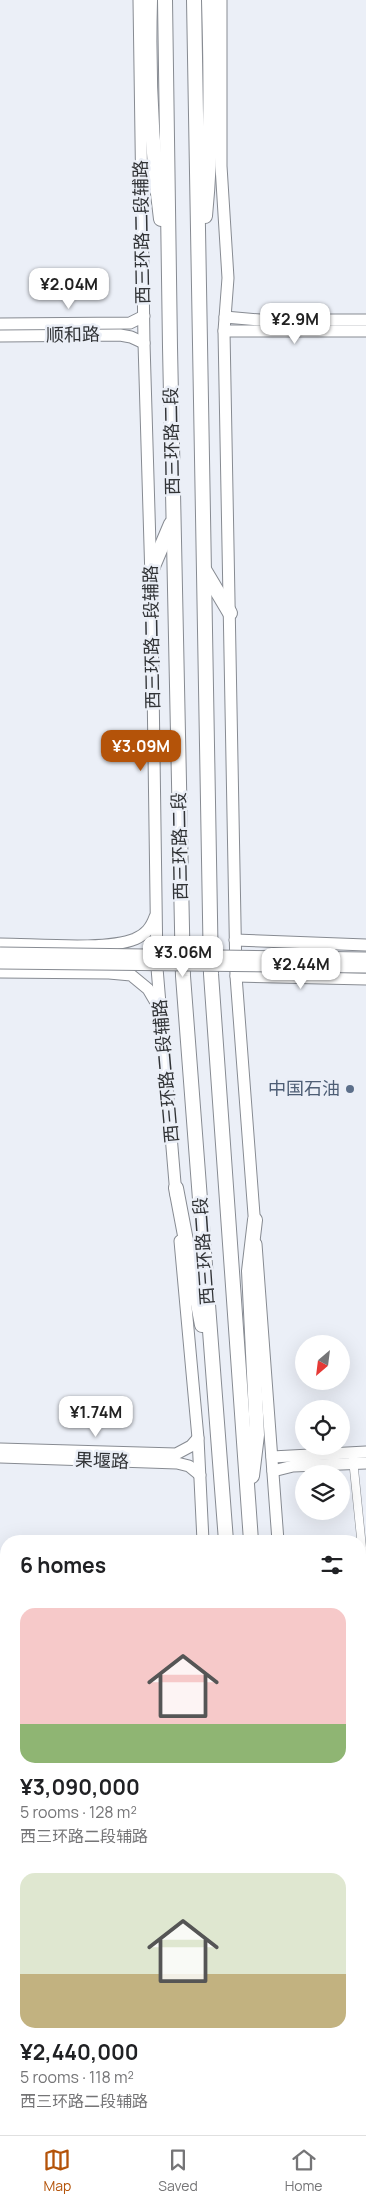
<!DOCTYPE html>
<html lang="en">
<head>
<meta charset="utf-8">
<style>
  body { margin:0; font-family:Manrope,"Noto Sans SC",sans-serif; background:#f2f2f2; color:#202124; height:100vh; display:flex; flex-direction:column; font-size:19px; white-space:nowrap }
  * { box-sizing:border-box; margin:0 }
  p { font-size:16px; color:#757577 }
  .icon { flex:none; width:28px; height:28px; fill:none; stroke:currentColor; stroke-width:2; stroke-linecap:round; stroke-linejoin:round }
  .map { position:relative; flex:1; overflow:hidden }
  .panel { position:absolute; left:0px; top:1535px; width:366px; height:600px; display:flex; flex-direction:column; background:#fff; border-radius:20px 20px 0 0; box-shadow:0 5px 20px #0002 }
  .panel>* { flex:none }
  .needle { width:32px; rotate:208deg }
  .controls { position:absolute; left:295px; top:1335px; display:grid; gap:10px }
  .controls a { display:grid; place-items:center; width:55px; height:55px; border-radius:50%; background:#fff; box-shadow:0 5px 20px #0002; font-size:25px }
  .price { position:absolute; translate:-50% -42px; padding:0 11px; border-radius:10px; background:#fff; color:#222; font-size:16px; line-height:32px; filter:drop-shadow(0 1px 2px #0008) }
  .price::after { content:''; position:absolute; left:50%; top:30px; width:15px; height:11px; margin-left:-8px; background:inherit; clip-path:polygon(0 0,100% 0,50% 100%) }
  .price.current { background:#b45309; color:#fff }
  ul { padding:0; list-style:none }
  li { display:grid; align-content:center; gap:10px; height:265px; padding:0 20px }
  li span { display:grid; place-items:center; height:155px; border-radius:15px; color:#555 }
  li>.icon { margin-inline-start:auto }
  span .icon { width:90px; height:90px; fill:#fffc; stroke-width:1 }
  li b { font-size:21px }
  h2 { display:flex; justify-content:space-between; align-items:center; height:60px; padding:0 20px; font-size:21px }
  .dock { display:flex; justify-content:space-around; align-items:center; height:70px; border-top:1px solid #e0e0e0; background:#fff; font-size:14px; color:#757577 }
  .dock a { display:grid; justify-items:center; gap:2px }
  .dock .current { color:#b45309 }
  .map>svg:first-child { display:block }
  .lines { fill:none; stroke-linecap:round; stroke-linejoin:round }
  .street-casing { stroke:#878b92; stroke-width:9 }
  .secondary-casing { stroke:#878b92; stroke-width:13 }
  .highway-casing { stroke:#878b92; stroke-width:16 }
  .street { stroke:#fff; stroke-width:8 }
  .secondary { stroke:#fff; stroke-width:11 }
  .highway { stroke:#fff; stroke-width:14 }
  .secondary-bridge-casing { stroke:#878b92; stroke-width:13; stroke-linecap:butt }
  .secondary-bridge { stroke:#fff; stroke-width:11 }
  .service-dot { fill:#5c6f8a; stroke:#ebeff7; stroke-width:2 }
  .labels { text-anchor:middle; stroke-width:5; stroke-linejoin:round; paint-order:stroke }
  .street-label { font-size:18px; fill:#313336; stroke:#ebeff7 }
  .service-label { font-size:18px; fill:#4e5e75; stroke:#ebeff7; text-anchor:end }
</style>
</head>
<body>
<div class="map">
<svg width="366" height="2135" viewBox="0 0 366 2135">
  <rect width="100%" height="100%" fill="#ebeff7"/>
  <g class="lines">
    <defs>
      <g id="street">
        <path d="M353 1459 366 1587"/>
        <path d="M360 1932H366"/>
      </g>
      <g id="secondary">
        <path d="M139 0 144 343 152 613 157 968 176 1195"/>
        <path d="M221 0V166L228 278 224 331 236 976 255 1228"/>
        <path d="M225 317 260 320H366"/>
        <path d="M0 324 130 323 144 316"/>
        <path d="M224 331H366"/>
        <path d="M0 336 120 335 131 337 144 343"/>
        <path d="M235 940 366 945"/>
        <path d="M0 944C34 944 106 951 135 939 146 934 151 928 155 917"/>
        <path d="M0 972 109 973 131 975 148 989 158 1006"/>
        <path d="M236 976 366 979"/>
        <path d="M180 1241 198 1438 203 1541"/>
        <path d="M256 1244 278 1541"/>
        <path d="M0 1449 176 1454 191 1446 198 1438"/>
        <path d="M0 1457 177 1463 189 1466 200 1475"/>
        <path d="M272 1457 366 1452"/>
        <path d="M273 1471 293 1466 366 1463"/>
        <path d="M0 1901H6"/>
        <path d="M0 1914 6 1915"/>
        <path d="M332 2129 334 2135"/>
        <path d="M229 2135V2129"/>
      </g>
      <g id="highway">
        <path d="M150 0C148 73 151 146 161 219"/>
        <path d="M165 0 170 347 183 976 226 1541"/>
        <path d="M194 0 211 974 251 1541"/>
        <path d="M205 216C212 144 211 73 209 0"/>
        <path d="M151 571 171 524"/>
        <path d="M205 571 230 613"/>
        <path d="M176 1188 202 1325"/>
        <path d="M252 1476 257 1435 249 1271 255 1220"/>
        <path d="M247 2129V2135"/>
        <path d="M268 2129V2135"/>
        <path d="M292 2129V2135"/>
        <path d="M309 2129 310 2135"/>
      </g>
    </defs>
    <!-- street casing -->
    <use href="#street" class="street-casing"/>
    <!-- secondary casing -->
    <use href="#secondary" class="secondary-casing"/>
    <!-- highway casing -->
    <use href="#highway" class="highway-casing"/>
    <!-- street -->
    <use href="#street" class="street"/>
    <!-- secondary -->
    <use href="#secondary" class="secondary"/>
    <!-- highway -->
    <use href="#highway" class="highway"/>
    <defs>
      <g id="secondary-bridge">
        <path d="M0 953 366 958"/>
        <path d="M0 963 366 967"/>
      </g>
    </defs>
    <!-- secondary-bridge casing -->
    <use href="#secondary-bridge" class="secondary-bridge-casing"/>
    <!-- secondary-bridge -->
    <use href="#secondary-bridge" class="secondary-bridge"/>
  </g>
  <!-- markers -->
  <circle class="service-dot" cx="350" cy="1089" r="5"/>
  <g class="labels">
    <!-- street labels -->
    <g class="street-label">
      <text transform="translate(142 232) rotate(-91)" y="6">西三环路二段辅路</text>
      <text transform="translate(73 335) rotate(-1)" y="6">顺和路</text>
      <text transform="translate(172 441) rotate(-91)" y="6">西三环路二段</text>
      <text transform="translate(152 637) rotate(-91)" y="6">西三环路二段辅路</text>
      <text transform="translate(180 846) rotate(-91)" y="6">西三环路二段</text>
      <text transform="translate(166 1071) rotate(-95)" y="6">西三环路二段辅路</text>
      <text transform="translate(204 1251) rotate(-94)" y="6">西三环路二段</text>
      <text transform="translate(102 1461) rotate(2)" y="6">果堰路</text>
    </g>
    <!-- service labels -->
    <g class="service-label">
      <text x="340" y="1095">中国石油</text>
    </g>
  </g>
</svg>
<div class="controls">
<a><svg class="needle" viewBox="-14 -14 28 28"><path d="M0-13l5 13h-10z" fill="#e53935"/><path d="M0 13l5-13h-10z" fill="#757577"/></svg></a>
<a><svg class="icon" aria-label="locate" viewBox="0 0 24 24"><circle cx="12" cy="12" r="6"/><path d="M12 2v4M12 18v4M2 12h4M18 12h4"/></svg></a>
<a><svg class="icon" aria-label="layers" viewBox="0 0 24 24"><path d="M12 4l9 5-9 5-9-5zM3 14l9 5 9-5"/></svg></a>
</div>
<b class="price" style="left:69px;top:310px">¥2.04M</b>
<b class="price" style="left:295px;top:345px">¥2.9M</b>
<b class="price current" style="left:141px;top:772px">¥3.09M</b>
<b class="price" style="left:183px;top:978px">¥3.06M</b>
<b class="price" style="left:301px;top:990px">¥2.44M</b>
<b class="price" style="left:96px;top:1438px">¥1.74M</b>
<section class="panel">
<h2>6 homes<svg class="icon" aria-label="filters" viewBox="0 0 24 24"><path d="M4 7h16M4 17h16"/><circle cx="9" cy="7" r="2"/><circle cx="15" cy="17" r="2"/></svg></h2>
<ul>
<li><span style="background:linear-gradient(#f6c9c9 75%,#8fb573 0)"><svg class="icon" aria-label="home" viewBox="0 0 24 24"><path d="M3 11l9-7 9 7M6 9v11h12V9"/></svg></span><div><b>¥3,090,000</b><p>5 rooms · 128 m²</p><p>西三环路二段辅路</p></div></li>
<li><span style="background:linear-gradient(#dfe7d0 65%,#c2b280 0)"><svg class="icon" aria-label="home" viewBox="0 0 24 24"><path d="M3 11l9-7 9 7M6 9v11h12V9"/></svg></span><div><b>¥2,440,000</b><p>5 rooms · 118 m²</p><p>西三环路二段辅路</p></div></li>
</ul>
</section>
</div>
<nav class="dock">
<a class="current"><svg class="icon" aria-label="map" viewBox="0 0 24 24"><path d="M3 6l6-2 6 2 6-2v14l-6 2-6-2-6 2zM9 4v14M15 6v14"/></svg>Map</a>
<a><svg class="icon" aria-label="saved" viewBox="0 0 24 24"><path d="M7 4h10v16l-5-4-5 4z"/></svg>Saved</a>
<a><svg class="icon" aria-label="home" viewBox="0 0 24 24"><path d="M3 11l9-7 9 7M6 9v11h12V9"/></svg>Home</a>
</nav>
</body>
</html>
